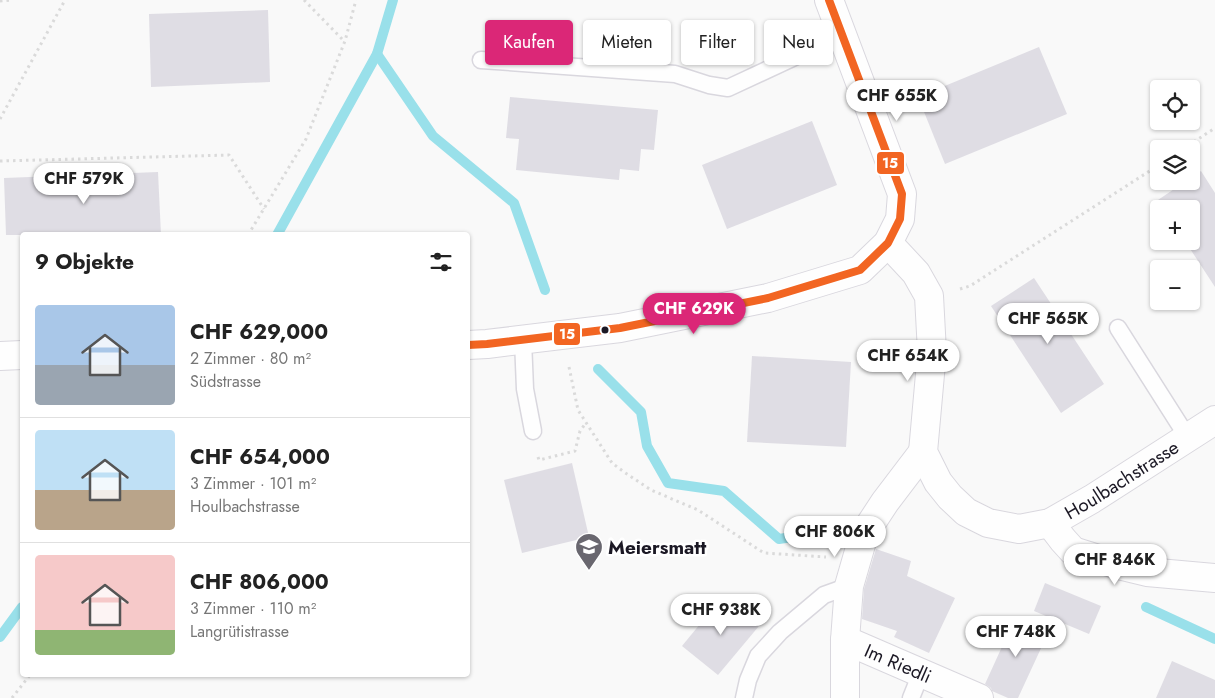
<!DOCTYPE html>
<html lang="de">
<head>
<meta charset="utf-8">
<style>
  body { margin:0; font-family:Jost,sans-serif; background:#f6f6f6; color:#222; height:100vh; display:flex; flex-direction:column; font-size:19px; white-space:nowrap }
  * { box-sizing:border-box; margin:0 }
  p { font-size:16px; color:#767676 }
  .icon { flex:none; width:28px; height:28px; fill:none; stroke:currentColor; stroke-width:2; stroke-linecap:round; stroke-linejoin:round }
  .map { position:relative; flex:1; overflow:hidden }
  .panel { position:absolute; left:20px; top:232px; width:450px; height:445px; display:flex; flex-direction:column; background:#fff; border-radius:5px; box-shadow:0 1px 4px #0004 }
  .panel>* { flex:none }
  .guide { position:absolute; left:485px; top:20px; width:475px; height:45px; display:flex; gap:10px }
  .fabs { position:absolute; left:1150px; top:80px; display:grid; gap:10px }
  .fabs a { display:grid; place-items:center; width:50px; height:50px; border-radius:5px; background:#fff; box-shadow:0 1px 4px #0004; font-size:25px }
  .price { position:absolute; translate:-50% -42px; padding:0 11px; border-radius:18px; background:#fff; color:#222; font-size:16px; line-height:32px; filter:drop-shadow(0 1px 2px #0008) }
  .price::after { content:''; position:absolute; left:50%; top:30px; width:15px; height:11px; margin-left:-8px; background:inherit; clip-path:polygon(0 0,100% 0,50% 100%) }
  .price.on { background:#db2777; color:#fff }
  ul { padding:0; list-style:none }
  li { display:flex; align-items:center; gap:15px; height:125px; padding:0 15px }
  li+li { border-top:1px solid #e0e0e0 }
  li span { display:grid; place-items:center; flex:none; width:140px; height:100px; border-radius:5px; color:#555 }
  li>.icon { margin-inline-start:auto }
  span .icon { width:60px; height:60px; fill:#fffc; stroke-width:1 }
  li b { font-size:21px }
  h2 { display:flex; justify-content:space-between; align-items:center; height:60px; padding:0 15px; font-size:21px }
  .tag { padding:0 18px; border-radius:5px; background:#fff; box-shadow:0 1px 4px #0004; font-size:18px; line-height:45px }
  .tag.on { background:#db2777; color:#fff }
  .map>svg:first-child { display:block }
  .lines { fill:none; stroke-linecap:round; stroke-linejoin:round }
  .stream { stroke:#99e0ea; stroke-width:10 }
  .building { fill:#dfdde4 }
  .service-casing { stroke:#d9d7de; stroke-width:19 }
  .minor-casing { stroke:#d9d7de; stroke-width:30 }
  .path { stroke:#dadada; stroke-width:3; stroke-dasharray:2.5 4; stroke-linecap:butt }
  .service { stroke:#fefefe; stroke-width:16 }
  .minor { stroke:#fefefe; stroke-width:28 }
  .bus-1-casing { stroke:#fff; stroke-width:11 }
  .bus-1 { stroke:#f26522; stroke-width:8 }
  .bus-dot { fill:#1b1824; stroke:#fff; stroke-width:2 }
  .labels { text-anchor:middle; stroke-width:5; stroke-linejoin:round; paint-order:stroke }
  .street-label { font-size:19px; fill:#1b1824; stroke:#fff }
  .poi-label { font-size:19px; font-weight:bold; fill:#1b1824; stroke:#fff; text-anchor:start }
  .line-badge { stroke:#fff; stroke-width:2 }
  .badge-label { font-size:14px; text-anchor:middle; font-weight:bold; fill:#fff }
</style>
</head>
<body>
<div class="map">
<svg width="1215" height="698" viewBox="0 0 1215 698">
  <rect width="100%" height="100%" fill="#f9f9f9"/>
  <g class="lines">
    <!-- stream -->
    <g class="stream">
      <path d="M377 54 433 136 514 203 545 290"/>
      <path d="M277 235 377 54 393 0"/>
      <path d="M598 369 641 412 647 446 668 483 724 491 779 539 838 530"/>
      <path d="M1146 607 1215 639"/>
      <path d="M0 637 22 607"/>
    </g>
  </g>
  <!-- building -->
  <g class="building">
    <path d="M268 10 270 82 151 87 149 14Z"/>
    <path d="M1039 47 1067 114 945 164 918 97Z"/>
    <path d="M510 97 658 110 654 150 641 149 639 171 620 169 619 180 516 170 519 139 506 138Z"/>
    <path d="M812 121 837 185 727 229 702 165Z"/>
    <path d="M1201 171 1215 193V287L1185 241H1191V209H1164L1158 200 1186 181H1191V178Z"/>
    <path d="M158 172 161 235H6L4 178Z"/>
    <path d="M1034 278 1104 384 1061 413 991 306Z"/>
    <path d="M752 356 851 362 846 447 747 442Z"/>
    <path d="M572 463 589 537 522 553 504 480Z"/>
    <path d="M876 549 911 561 907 576 955 598 929 653 894 637 897 631 862 619 864 589Z"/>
    <path d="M1045 583 1101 606 1089 634 1034 611Z"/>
    <path d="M723 596 759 626 718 675 682 646Z"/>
    <path d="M1016 616 1049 631 1018 698H1008L992 691 991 688 985 684Z"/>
    <path d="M1172 661 1215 680V698H1156Z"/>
  </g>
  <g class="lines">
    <defs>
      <g id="service">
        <path d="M481 60 675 74 709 85 728 88 842 35"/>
        <path d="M1118 328 1188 438"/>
        <path d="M523 340 525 389 533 431"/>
        <path d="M744 698 748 680 758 656 780 632 824 595 849 586"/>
        <path d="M911 698 921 673"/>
      </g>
      <g id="minor">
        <path id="s1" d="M888 243 916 273 929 296 932 352 923 452 938 482 950 497 966 512 988 523 1019 529 1050 523 1092 499 1215 420"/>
        <path d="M468 345 487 344 620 328 768 298 860 270 888 243 900 219 902 194 829 0"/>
        <path d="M0 356 22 355"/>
        <path d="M1050 523 1063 540 1073 551 1118 565 1147 572 1215 578"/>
        <path id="s2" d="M845 640 979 698"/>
        <path d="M845 698V640L849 586 864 534 885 502 923 452"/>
      </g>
    </defs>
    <!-- service casing -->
    <use href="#service" class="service-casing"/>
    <!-- minor casing -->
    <use href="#minor" class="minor-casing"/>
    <!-- path -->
    <g class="path">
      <path d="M304 0 344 41"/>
      <path d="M0 1 12 0"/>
      <path d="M0 119 65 0"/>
      <path d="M1183 149 1215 128"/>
      <path d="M0 161 229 155 264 209"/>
      <path d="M248 235 306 139 345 41 356 0"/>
      <path d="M960 289 970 286 1159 165"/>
      <path d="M569 367 578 410 612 463 624 472 651 490 698 510 764 553 826 557"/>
      <path d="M538 457 539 460 575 451 580 431 586 423"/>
      <path d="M12 698 30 675"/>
    </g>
    <!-- service -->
    <use href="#service" class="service"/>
    <!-- minor -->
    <use href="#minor" class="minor"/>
    <defs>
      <path id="bus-1" d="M468 345 487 344 620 328 768 298 860 270 888 243 900 219 902 194 829 0"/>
    </defs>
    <!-- bus-1 casing -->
    <use href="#bus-1" class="bus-1-casing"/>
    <!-- bus-1 -->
    <use href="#bus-1" class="bus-1"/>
  </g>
  <!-- icons -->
  <defs>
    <symbol id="school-pin" viewBox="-11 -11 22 30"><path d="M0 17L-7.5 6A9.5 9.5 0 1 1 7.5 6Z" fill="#69676f" stroke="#fff"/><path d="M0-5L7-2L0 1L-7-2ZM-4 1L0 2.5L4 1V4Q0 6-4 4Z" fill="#fff"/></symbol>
  </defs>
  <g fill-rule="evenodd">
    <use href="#school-pin" x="573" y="531" width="32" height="43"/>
  </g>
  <!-- markers -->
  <circle class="bus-dot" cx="605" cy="330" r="4.5"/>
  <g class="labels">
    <!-- street labels -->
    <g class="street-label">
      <text dy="7" stroke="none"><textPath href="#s1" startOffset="470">Houlbachstrasse</textPath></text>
      <text dy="7" stroke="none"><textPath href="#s2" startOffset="58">Im Riedli</textPath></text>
    </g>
    <!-- poi labels -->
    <g class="poi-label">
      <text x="608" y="554">Meiersmatt</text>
    </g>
  </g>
  <g class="line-badge">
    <rect x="876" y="151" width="29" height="24" rx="5" fill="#f26522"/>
    <rect x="553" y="322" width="28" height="24" rx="5" fill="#f26522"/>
  </g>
  <g class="badge-label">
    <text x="890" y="168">15</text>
    <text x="567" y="339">15</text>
  </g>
</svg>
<div class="fabs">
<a><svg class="icon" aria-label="locate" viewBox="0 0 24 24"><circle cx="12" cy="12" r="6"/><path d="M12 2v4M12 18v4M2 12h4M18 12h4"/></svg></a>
<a><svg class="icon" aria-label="layers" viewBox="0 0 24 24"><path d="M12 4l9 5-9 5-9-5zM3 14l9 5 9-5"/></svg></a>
<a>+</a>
<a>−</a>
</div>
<b class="price" style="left:897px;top:122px">CHF 655K</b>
<b class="price" style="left:84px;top:205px">CHF 579K</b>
<b class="price on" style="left:694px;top:335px">CHF 629K</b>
<b class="price" style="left:1048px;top:345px">CHF 565K</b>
<b class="price" style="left:908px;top:382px">CHF 654K</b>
<b class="price" style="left:835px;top:558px">CHF 806K</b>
<b class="price" style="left:1115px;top:586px">CHF 846K</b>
<b class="price" style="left:721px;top:636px">CHF 938K</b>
<b class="price" style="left:1016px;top:658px">CHF 748K</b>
<div class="guide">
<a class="tag on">Kaufen</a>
<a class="tag">Mieten</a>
<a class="tag">Filter</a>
<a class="tag">Neu</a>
</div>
<section class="panel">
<h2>9 Objekte<svg class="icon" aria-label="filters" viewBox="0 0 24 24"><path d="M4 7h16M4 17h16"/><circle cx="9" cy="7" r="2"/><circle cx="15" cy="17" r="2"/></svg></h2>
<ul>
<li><span style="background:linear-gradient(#a9c7e8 60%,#9aa5b1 0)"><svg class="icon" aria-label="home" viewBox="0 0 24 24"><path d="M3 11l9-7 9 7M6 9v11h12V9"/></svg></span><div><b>CHF 629,000</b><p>2 Zimmer · 80 m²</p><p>Südstrasse</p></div></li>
<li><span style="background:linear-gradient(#bfe0f5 60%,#b9a48a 0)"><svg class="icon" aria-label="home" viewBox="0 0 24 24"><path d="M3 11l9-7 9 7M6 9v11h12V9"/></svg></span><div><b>CHF 654,000</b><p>3 Zimmer · 101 m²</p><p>Houlbachstrasse</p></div></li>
<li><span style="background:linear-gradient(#f6c9c9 75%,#8fb573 0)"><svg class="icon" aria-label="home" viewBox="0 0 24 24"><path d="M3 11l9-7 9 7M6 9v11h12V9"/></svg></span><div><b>CHF 806,000</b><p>3 Zimmer · 110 m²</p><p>Langrütistrasse</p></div></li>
</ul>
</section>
</div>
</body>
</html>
